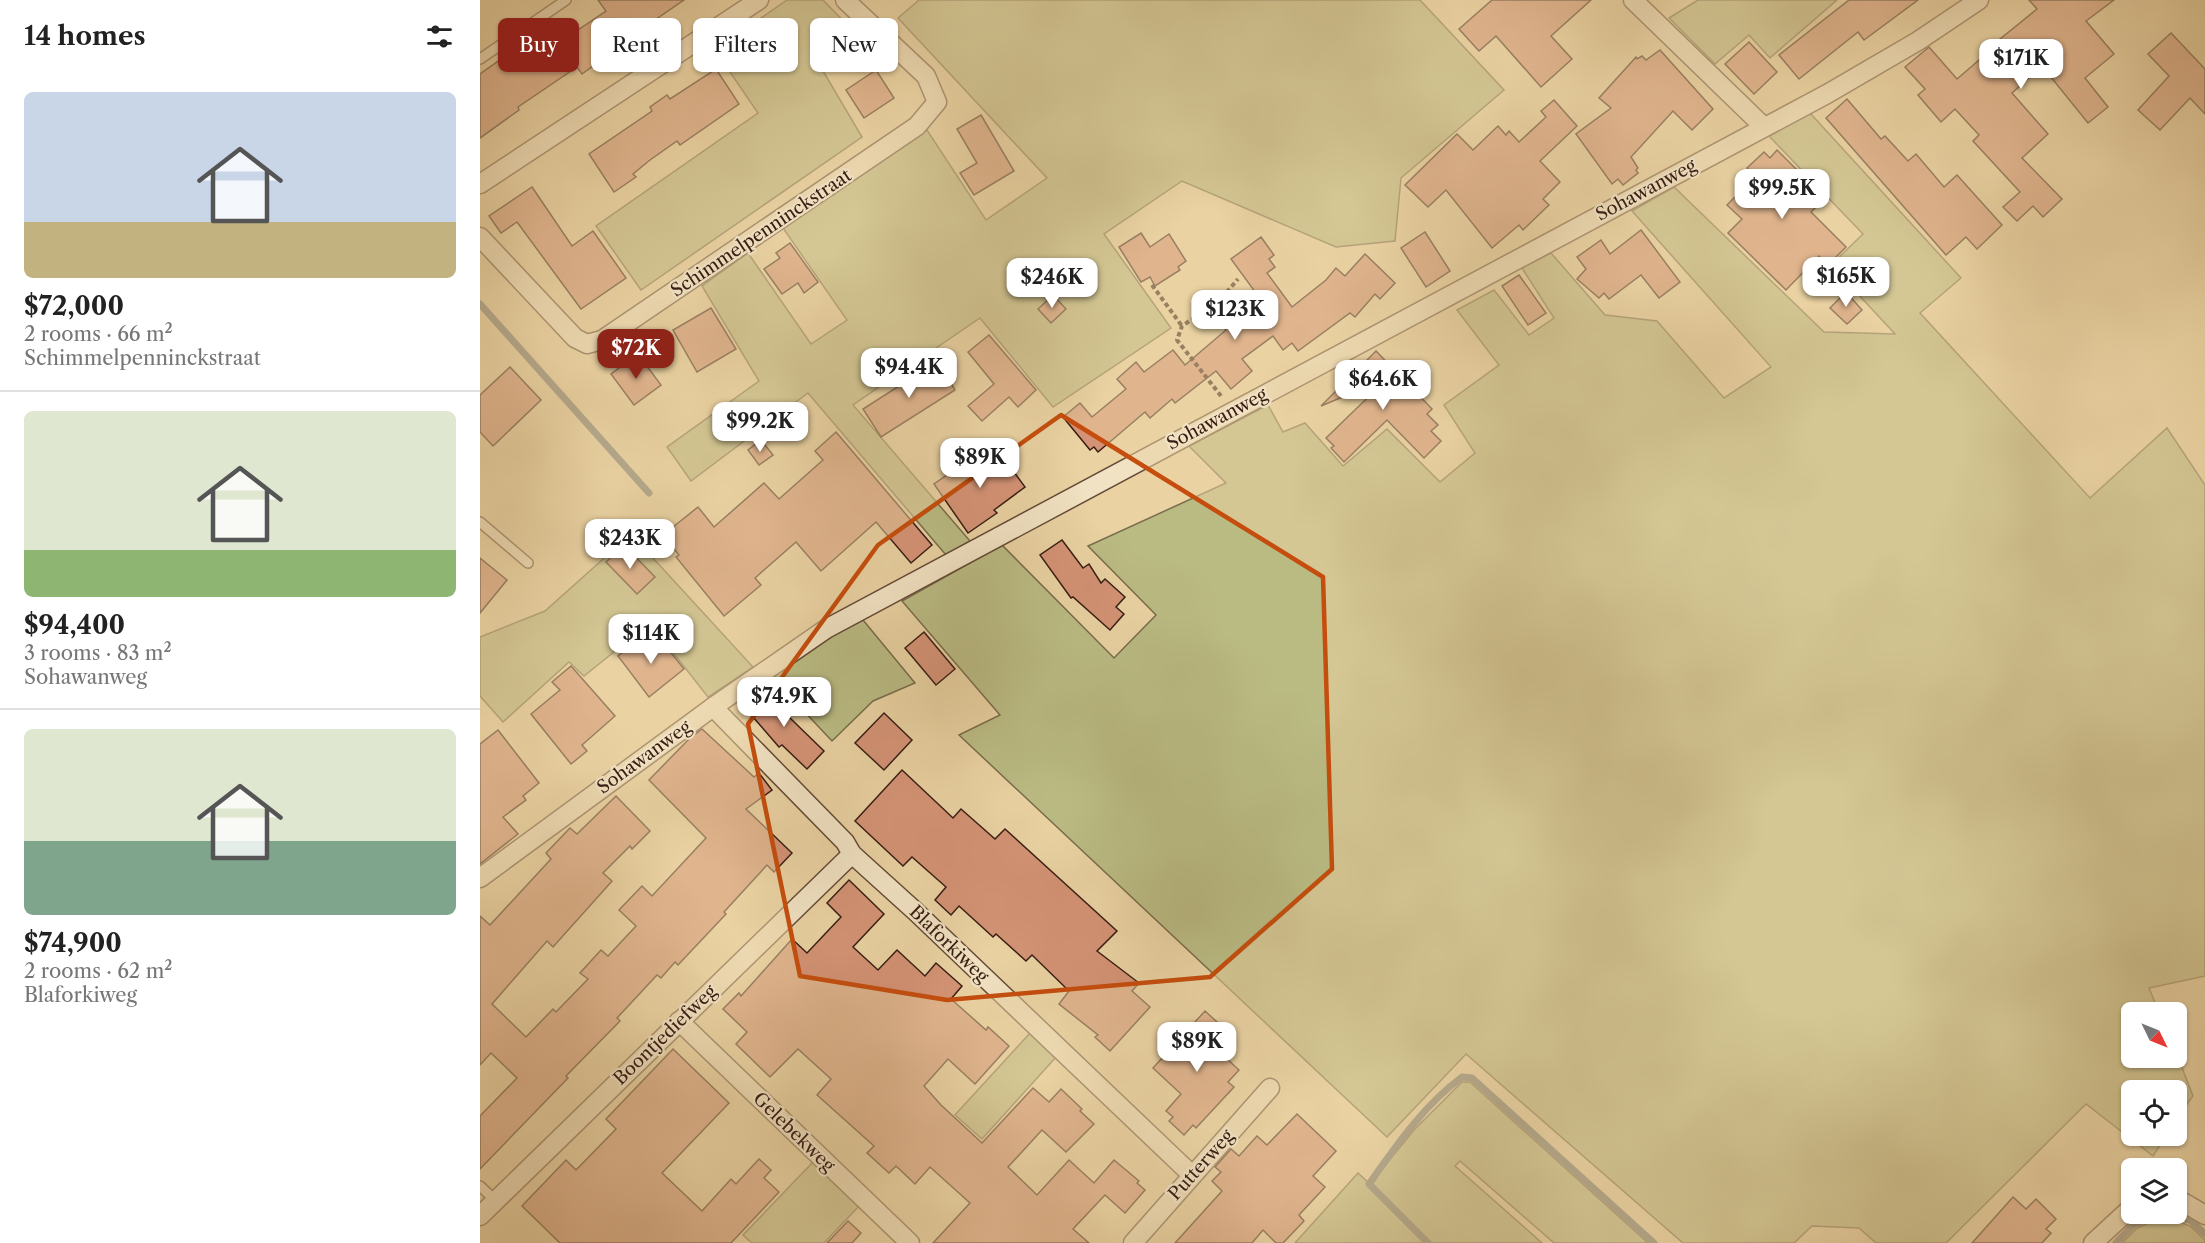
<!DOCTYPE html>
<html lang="en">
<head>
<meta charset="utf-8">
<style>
  body { margin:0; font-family:"Libre Caslon Text",serif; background:#f2f2f2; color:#222; height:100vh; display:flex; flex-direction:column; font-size:22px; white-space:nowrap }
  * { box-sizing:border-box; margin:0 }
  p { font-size:20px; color:#767676 }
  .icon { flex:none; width:33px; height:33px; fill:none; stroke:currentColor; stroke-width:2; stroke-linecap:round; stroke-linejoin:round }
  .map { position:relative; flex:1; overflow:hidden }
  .drawer { display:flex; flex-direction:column; background:#fff; width:480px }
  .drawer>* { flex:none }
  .hud { position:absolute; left:18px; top:18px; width:570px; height:54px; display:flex; gap:12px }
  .needle { width:39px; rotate:133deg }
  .tools { position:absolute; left:1641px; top:1002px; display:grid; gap:12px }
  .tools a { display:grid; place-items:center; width:66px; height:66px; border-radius:9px; background:#fff; box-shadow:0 2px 4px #0004; font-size:30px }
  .price { position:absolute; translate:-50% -51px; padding:0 14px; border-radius:12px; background:#fff; color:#222; font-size:20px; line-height:39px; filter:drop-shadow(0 2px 3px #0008) }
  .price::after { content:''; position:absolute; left:50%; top:36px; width:18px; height:14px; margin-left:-9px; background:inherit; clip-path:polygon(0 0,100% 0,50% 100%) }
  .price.active { background:#8f2418; color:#fff }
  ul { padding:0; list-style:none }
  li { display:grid; align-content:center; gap:12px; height:318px; padding:0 24px }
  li+li { border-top:2px solid #e0e0e0 }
  li span { display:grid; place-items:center; height:186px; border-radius:9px; color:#555 }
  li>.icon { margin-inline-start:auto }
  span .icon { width:108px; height:108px; fill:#fffc; stroke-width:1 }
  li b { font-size:26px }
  h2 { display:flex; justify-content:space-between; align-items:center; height:72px; padding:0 24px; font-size:26px }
  .tag { padding:0 21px; border-radius:9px; background:#fff; box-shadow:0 2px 4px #0004; font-size:21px; line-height:54px }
  .tag.active { background:#8f2418; color:#fff }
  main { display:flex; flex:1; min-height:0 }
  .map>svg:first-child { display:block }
  .green { fill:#babb83; stroke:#796c4b; stroke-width:1.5 }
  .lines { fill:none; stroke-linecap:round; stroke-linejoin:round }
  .stream { stroke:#757872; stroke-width:7 }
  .building { fill:#d49376; stroke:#381d13; stroke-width:1.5 }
  .lane-casing { stroke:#644a37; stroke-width:12 }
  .street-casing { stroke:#644a37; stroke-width:21 }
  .path { stroke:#381d13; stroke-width:4; stroke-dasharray:4.5 3; stroke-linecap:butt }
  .lane { stroke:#f1e2c3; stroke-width:9 }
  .street { stroke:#f1e2c3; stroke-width:18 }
  .marked { fill:none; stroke:#c54d0d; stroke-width:4.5; stroke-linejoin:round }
  .labels { text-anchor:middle; stroke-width:4.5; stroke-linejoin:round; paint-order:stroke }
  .street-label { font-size:18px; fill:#381d13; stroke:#f1e2c3 }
</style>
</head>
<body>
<main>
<section class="drawer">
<h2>14 homes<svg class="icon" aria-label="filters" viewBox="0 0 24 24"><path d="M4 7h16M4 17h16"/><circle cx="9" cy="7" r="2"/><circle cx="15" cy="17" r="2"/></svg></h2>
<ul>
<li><span style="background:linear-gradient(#c9d6e8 70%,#c2b280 0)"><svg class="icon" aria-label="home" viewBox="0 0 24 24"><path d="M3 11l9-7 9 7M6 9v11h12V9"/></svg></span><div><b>$72,000</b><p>2 rooms · 66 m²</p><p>Schimmelpenninckstraat</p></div></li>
<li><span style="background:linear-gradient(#dfe7d0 75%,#8fb573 0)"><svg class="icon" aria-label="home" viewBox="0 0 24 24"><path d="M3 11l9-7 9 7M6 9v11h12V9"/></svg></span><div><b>$94,400</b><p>3 rooms · 83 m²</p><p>Sohawanweg</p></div></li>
<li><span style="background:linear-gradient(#dfe7d0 60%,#7fa58c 0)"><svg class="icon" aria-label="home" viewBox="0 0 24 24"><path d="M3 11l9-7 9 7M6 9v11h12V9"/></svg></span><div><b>$74,900</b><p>2 rooms · 62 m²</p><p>Blaforkiweg</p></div></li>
</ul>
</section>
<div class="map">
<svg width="1725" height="1243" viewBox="0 0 1725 1243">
  <rect width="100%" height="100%" fill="#ead2a2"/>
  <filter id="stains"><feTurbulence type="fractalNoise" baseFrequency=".00333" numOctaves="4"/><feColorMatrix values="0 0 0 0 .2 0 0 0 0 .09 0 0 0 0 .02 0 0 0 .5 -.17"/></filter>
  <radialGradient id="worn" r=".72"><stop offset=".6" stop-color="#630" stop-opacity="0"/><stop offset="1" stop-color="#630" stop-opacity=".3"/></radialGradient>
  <!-- green -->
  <g class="green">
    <path d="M307 0H343L381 39 343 71 382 137 161 290 116 226 278 113 235 50Z"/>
    <path d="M439 0H940L1024 90 921 178 915 241 856 247 702 181 624 234 691 328 573 407 500 318 373 405 490 541 466 555 328 393 211 481 187 447 279 381 222 286 268 253 331 344 367 320 303 228 447 130 506 220 567 178 418 18Z"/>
    <path d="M1218 0H1357L1290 58 1269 35 1235 64 1189 18Z"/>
    <path d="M1330 113 1481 278 1440 313 1610 498 1687 428 1725 485V976L1669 988 1679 1012H1652V1058H1696L1697 1055 1713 1096 1697 1118 1696 1090H1652V1136H1686L1673 1156 1606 1104 1466 1243H1396L1379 1228 1332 1226 1314 1243H1203L986 1054 907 1137 479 735 520 715 422 601 522 545 634 658 676 615 608 546 746 483 709 446 788 405 803 432 825 423 863 466 907 429 960 482 995 453 964 405 1019 365 977 310 1014 290 1049 335 1074 318 1042 268 1071 253 1125 315 1177 321 1244 398 1291 367 1152 211 1194 187 1344 332 1415 334 1351 265 1383 234 1289 136Z"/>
    <path d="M151 534 273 667 228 697 170 623 104 676 89 662 23 722 0 696V637L65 611Z"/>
    <path d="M383 620 435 683 393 701 352 741 291 676 342 641Z"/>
    <path d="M551 1032 577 1056 502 1139 475 1115Z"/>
    <path d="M982 1082H990L1168 1243H1074L980 1161 975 1166 1062 1243H815L878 1173 890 1184 934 1130Z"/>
    <path d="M333 1162 379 1206 344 1243H272L263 1235Z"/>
    <path d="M1684 1216 1710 1226 1725 1240V1243H1642L1657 1228Z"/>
  </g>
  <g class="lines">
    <!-- stream -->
    <g class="stream">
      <path d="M0 304 169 493"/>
      <path d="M1686 1214 1710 1220 1725 1234"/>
      <path d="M948 1243 889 1184C916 1146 944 1105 982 1077L992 1078 1174 1243"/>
      <path d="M1636 1243 1654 1224 1680 1214"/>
    </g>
  </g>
  <!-- building -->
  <g class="building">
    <path d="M118 0H204L118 59 120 61 102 74 97 67 38 107 39 110 0 138V74L65 28 77 44 126 11Z"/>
    <path d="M1012 0H1111L1071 36 1092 59 1061 87 1016 36 999 51 979 29Z"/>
    <path d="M1369 0H1438L1384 40 1378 32 1319 79 1299 55Z"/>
    <path d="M1549 0H1634L1606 21 1634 54 1605 78 1628 107 1608 123 1562 66 1532 93 1568 134 1542 158 1582 199 1563 217 1553 206 1537 221 1523 207 1540 192 1493 141 1499 135 1475 109 1461 122 1438 95 1445 89 1425 67 1449 47 1477 79 1506 54 1504 52 1557 9Z"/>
    <path d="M1691 33 1725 69V114L1710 98 1680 130 1658 110 1689 76 1668 54Z"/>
    <path d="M1269 42 1297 72 1274 94 1245 64Z"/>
    <path d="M1180 50 1233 109 1212 130 1193 111 1151 157 1158 168 1156 170 1158 173 1143 185 1138 179 1132 184 1096 134 1131 108 1119 98 1156 57 1157 59 1162 56 1166 60Z"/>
    <path d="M236 69 259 104 200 145 197 141 170 160 153 174 156 177 134 192 109 154 172 111 170 107 187 95 190 99Z"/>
    <path d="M396 70 414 98 384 118 366 90Z"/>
    <path d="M1367 99 1401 139 1405 136 1428 161 1436 154 1464 187 1477 175 1522 225 1497 249 1486 237 1466 255 1346 118Z"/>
    <path d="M1074 100 1097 126 1060 161 1080 182 1063 199 1069 205 1043 230 1039 225 1012 248 966 190 948 207 925 185 977 134 993 150 1018 126 1026 135 1029 131 1039 142 1066 117 1061 111Z"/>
    <path d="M501 115 534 171 494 195 480 173 497 163 477 129Z"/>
    <path d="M1297 150 1345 198 1331 212 1366 247 1348 265 1339 256 1306 290 1248 233 1262 219 1247 205 1267 185 1264 181 1272 173 1267 168 1284 152 1290 158Z"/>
    <path d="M52 187 92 246 113 231 146 278 101 309 37 222 21 233 9 216Z"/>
    <path d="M1161 230 1200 282 1179 298 1161 275 1129 299 1124 293 1119 298 1097 279 1106 269 1097 257 1121 240 1130 254Z"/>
    <path d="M945 232 970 271 946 287 921 248Z"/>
    <path d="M661 233 670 247 689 234 706 261 698 267 700 270 675 286 670 277 661 282 639 247Z"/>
    <path d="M781 237 794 255 789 259 795 267 787 273 812 307 846 280 856 268 865 276 885 254 915 283 900 299 895 294 875 317 870 313 818 351 812 343 803 350 793 336 762 359 772 371 751 389 736 371 695 403 692 399 670 418 665 412 618 452 614 447 610 450 583 417 600 403 612 417 646 389 637 379 656 362 664 372 693 350 705 365 746 330 739 321 776 293 751 259Z"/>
    <path d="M310 243 338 282 324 293 318 283 302 294 284 269 300 258 296 253Z"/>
    <path d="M1039 275 1066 313 1048 325 1022 286Z"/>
    <path d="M1366 292 1382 310 1367 324 1350 308Z"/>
    <path d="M573 295 586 309 571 323 558 309Z"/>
    <path d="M231 308 256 349 217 372 193 330Z"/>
    <path d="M509 335 556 390 538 407 529 397 502 421 488 406 514 384 488 352Z"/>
    <path d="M896 351 952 409 947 414 958 425 951 431 961 441 944 458 907 420 864 462 851 448 854 446 846 438 908 378 841 406Z"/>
    <path d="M158 354 181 385 154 405 131 374Z"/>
    <path d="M458 361 475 390 401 437 383 409Z"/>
    <path d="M30 367 61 400 13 446 0 432V395Z"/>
    <path d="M356 432 452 545 431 563 396 522 341 571 316 542 275 578 281 585 244 616 196 557 199 555 183 535 218 507 234 527 284 483 299 499 343 460 335 451Z"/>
    <path d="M281 440 293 455 279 465 268 450Z"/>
    <path d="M514 445 545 487 514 510 517 513 488 533 454 484 471 472 474 476Z"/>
    <path d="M582 540 603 568 609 564 621 583 625 579 645 597 636 607 644 614 630 630 593 597 591 598 560 555Z"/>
    <path d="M144 545 175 577 157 594 126 562Z"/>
    <path d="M0 558 27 580 0 613Z"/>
    <path d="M444 632 475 669 456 685 425 648Z"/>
    <path d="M162 637 169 647 180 639 204 669 169 697 138 656Z"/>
    <path d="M91 666 135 716 102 745 107 751 91 764 51 714 80 690 72 682Z"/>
    <path d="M286 692 292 697 298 693 314 712 309 717 344 751 327 769 302 745 299 747 266 709Z"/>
    <path d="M404 713 432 740 404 770 375 743Z"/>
    <path d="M222 729 274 777 279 773 292 790 266 809 312 853 294 872 287 865 244 912 246 914 198 965 195 962 181 978 177 975 137 1018 140 1021 86 1076 88 1078 0 1169V1116L37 1078 11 1053 0 1065V916L10 925 71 859 66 853 90 828 97 834 136 796 170 831 152 849 150 846 123 873 132 881 73 947 67 941 12 1004 46 1037 73 1009 76 1012 108 979 100 973 121 950 128 956 156 926 139 910 162 886 172 896 226 838 169 780 209 739Z"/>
    <path d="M18 730 59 783 43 796 46 800 23 817 38 834 0 864V744Z"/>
    <path d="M422 770 473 818 481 809 515 839 525 829 637 931 617 951 659 983 652 991 670 1007 630 1051 615 1037 618 1035 579 1004 589 991 552 955 546 961 516 934 513 937 479 906 471 915 455 900 466 887 432 857 423 866 375 821Z"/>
    <path d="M369 880 404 914 373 947 398 970 417 950 445 976 456 963 482 986 471 999 506 1030 508 1027 529 1046 495 1084 468 1059 444 1086 461 1105 502 1143 553 1088 569 1102 581 1089 602 1109 600 1111 614 1124 586 1152 562 1130 528 1167 557 1195 589 1160 614 1183 634 1160 659 1181 657 1183 665 1190 645 1213 625 1195 593 1229 609 1243H453L490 1203 450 1167 435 1184 416 1166 409 1173 387 1153 394 1146 337 1095 351 1079 318 1049 290 1077 256 1044 267 1032 243 1009 259 993 261 996 312 939 327 953 361 917 347 903Z"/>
    <path d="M725 1011 749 1033 735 1048 759 1070 748 1082 754 1087 716 1128 713 1125 704 1135 689 1121 693 1117 686 1111 701 1094 673 1068Z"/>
    <path d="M193 1049 249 1103 182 1173 222 1211 251 1179 256 1184 279 1159 291 1170 284 1178 299 1192 251 1243H80L42 1206 86 1160 96 1170 136 1129 126 1119Z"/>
    <path d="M817 1114 856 1151 833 1176 845 1187 819 1215 824 1221 803 1243H796L783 1230 772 1243H695L742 1191 732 1181 741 1172 735 1167 751 1149 759 1156 777 1136 787 1145Z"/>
    <path d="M1533 1197 1546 1209 1556 1199 1576 1219 1566 1229 1571 1233 1562 1243H1492Z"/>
    <path d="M368 1221 381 1233 372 1243H347Z"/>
  </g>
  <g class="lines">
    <defs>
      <g id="lane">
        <path d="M0 59 86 0"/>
        <path d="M0 522 48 563"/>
        <path d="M0 1186 16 1201"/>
      </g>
      <g id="street">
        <path d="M1153 0 1284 127"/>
        <path d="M0 184 279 0"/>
        <path d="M0 237 95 338 107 344 122 340 437 126 457 102 446 76 365 0"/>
        <path d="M233 707 365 842 372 854 435 911 712 1175"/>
        <path d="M0 878 233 707 346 629 1347 94 1438 41 1499 0"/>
        <path d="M199 1021 430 1243"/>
        <path d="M1696 1198 1725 1215"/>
        <path d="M0 1216 372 854"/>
        <path d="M653 1243 790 1088"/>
        <path d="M1613 1243 1652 1207"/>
      </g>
    </defs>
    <!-- lane casing -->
    <use href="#lane" class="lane-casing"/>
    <!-- street casing -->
    <use href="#street" class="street-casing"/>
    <!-- path -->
    <g class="path">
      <path d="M672 285 702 326"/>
      <path d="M741 396 697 340 702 326 740 300 758 279"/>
    </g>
    <!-- lane -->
    <use href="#lane" class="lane"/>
    <!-- street -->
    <use href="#street" class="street"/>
  </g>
  <!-- marked area -->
  <path d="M0 0H1725V1243H0ZM581 415 843 577 852 869 730 977 467 1000 320 976 268 724 398 545Z" fill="#ead2a2" fill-opacity=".55" fill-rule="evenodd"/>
  <path class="marked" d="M581 415 843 577 852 869 730 977 467 1000 320 976 268 724 398 545Z"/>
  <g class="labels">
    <!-- street labels -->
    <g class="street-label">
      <text transform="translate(1166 190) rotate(-28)" y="6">Sohawanweg</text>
      <text transform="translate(281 233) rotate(-34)" y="6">Schimmelpenninckstraat</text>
      <text transform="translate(737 419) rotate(-28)" y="6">Sohawanweg</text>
      <text transform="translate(164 757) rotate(-36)" y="6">Sohawanweg</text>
      <text transform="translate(469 944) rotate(44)" y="6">Blaforkiweg</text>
      <text transform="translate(185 1035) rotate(-44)" y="6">Boontjediefweg</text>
      <text transform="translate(314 1132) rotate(44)" y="6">Gelebekweg</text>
      <text transform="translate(721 1165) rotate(-48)" y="6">Putterweg</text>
    </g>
  </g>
  <rect width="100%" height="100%" filter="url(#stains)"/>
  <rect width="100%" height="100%" fill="url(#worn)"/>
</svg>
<div class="tools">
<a><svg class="needle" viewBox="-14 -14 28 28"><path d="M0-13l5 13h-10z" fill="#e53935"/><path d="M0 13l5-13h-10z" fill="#767676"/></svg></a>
<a><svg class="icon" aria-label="locate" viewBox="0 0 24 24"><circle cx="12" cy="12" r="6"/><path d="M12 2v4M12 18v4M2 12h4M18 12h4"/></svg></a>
<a><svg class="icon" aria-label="layers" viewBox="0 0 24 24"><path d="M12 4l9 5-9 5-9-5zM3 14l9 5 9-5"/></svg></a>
</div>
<b class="price" style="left:1541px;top:90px">$171K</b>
<b class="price" style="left:1302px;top:220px">$99.5K</b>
<b class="price" style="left:1366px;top:308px">$165K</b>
<b class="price" style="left:572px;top:309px">$246K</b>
<b class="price" style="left:755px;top:341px">$123K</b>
<b class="price active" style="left:156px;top:380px">$72K</b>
<b class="price" style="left:429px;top:399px">$94.4K</b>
<b class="price" style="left:903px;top:411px">$64.6K</b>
<b class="price" style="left:280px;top:453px">$99.2K</b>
<b class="price" style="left:500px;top:489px">$89K</b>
<b class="price" style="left:150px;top:570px">$243K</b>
<b class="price" style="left:171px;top:665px">$114K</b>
<b class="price" style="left:304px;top:728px">$74.9K</b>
<b class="price" style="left:717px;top:1073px">$89K</b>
<div class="hud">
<a class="tag active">Buy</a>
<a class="tag">Rent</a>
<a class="tag">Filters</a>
<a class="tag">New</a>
</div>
</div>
</main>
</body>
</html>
